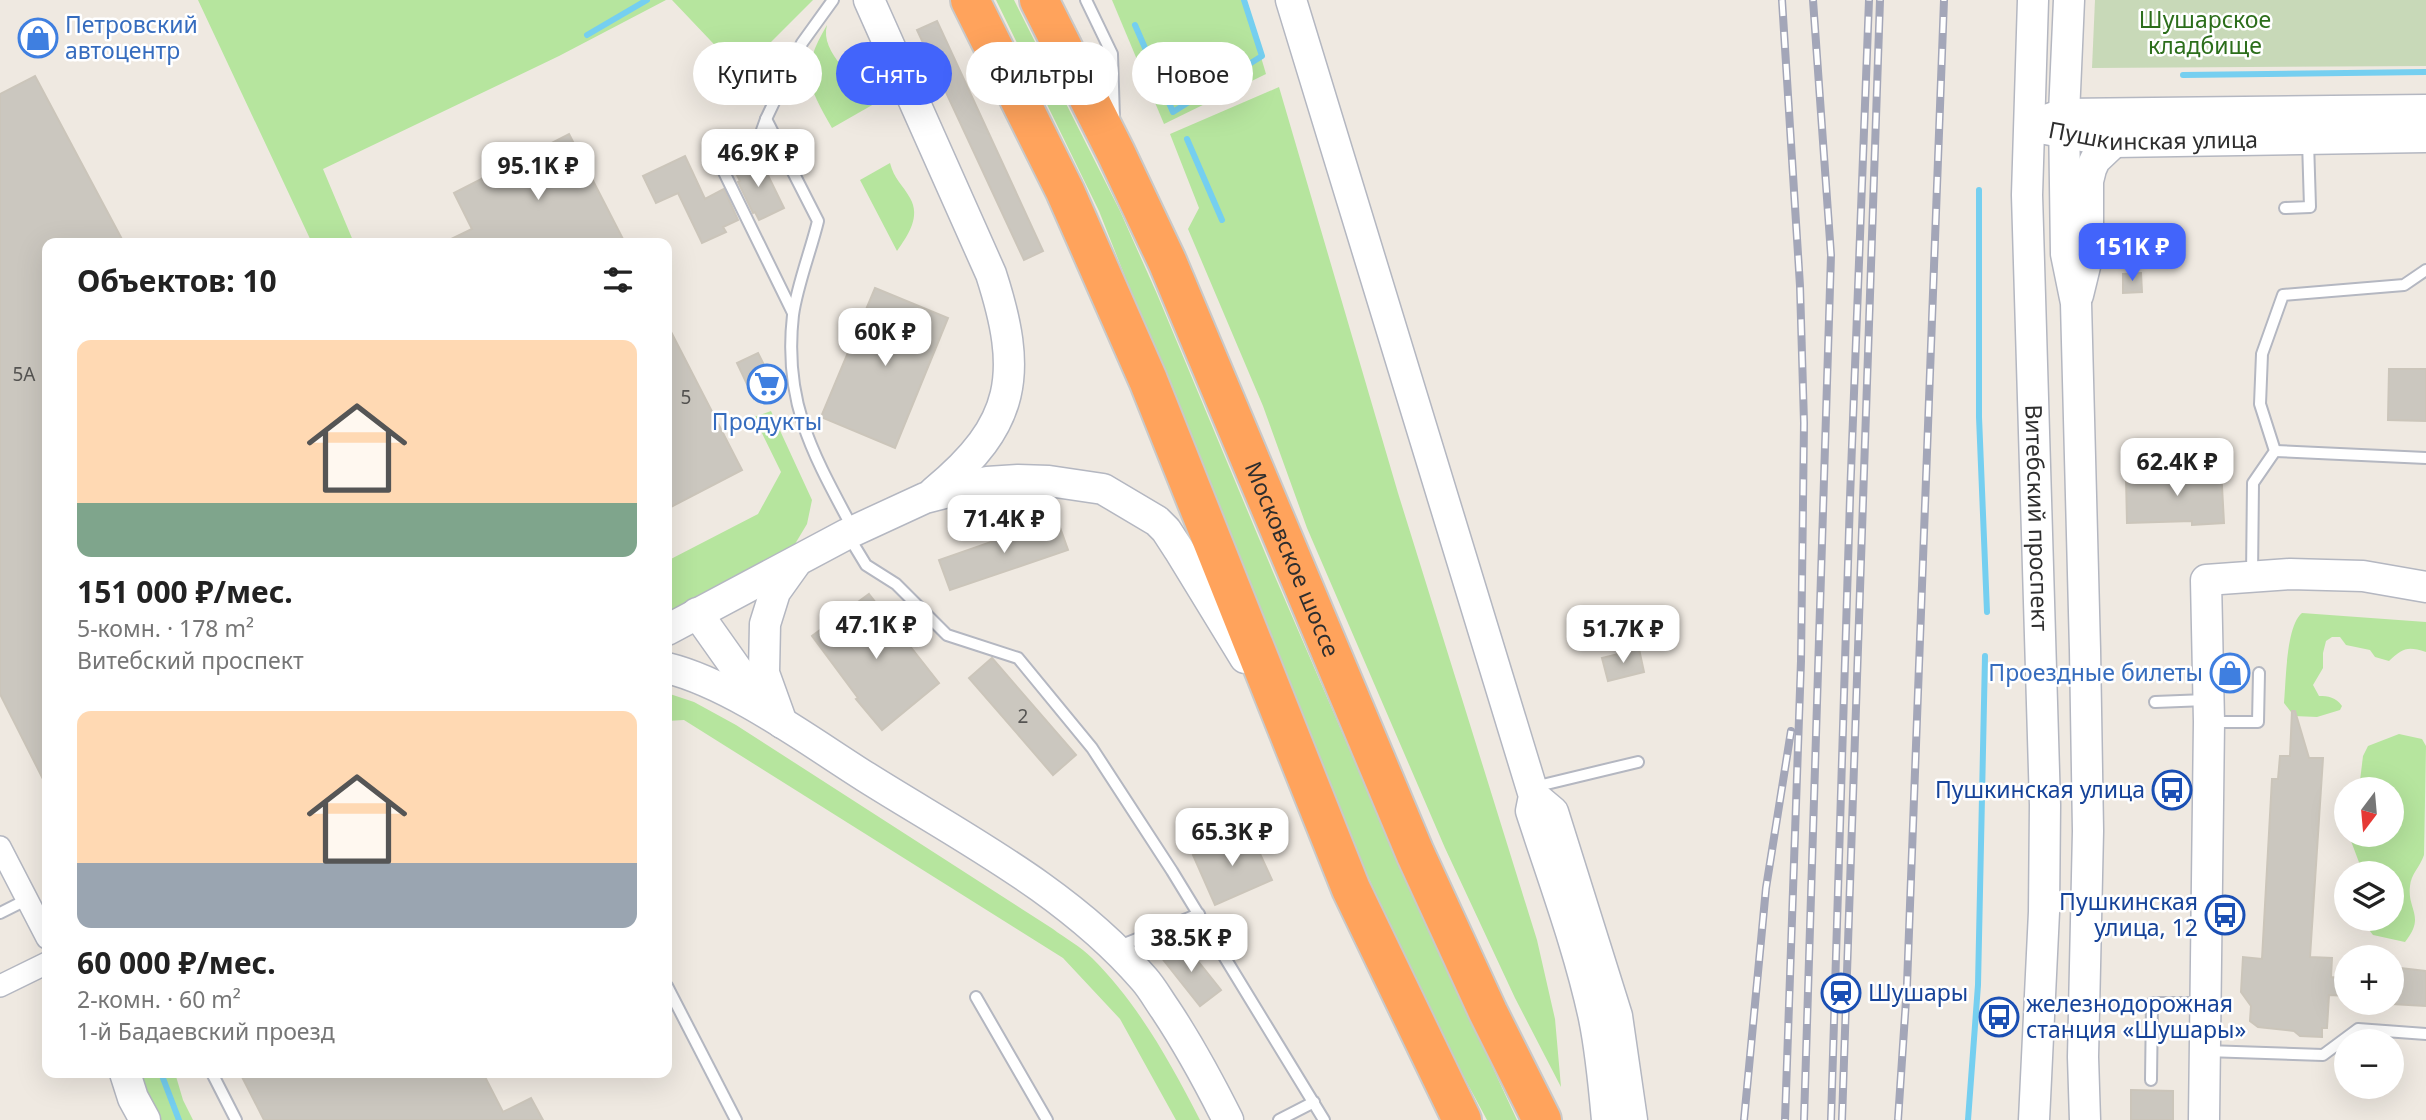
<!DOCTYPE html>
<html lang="ru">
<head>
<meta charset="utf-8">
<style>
  body { margin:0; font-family:"Noto Sans",sans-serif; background:#f2f2f2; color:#222; height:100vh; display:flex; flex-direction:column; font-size:26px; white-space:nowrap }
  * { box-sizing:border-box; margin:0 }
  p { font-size:23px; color:#767676 }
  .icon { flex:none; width:38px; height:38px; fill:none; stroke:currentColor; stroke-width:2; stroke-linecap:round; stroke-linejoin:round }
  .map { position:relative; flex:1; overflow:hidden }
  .drawer { position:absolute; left:42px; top:238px; width:630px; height:840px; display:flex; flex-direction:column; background:#fff; border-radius:14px; box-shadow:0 7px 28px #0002 }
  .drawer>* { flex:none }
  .guide { position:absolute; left:693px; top:42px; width:665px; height:63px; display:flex; gap:14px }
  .needle { width:46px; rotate:196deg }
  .tools { position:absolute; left:2334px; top:777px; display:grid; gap:14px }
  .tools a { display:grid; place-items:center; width:70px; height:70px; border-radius:50%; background:#fff; box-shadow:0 7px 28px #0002; font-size:35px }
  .price { position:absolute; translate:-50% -60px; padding:0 16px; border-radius:14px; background:#fff; color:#222; font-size:23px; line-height:46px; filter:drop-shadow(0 2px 4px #0008) }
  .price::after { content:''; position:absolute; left:50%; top:42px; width:21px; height:16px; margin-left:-10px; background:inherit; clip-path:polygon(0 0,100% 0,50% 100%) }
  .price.current { background:#4264fb; color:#fff }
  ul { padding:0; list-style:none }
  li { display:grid; align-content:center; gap:14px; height:371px; padding:0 35px }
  li span { display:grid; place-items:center; height:217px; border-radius:14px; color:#555 }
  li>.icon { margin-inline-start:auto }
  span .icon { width:126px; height:126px; fill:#fffc; stroke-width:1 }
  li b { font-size:30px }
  h2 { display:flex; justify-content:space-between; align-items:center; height:84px; padding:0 35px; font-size:30px }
  .pill { padding:0 24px; border-radius:32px; background:#fff; box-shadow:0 7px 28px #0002; font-size:24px; line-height:63px }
  .pill.current { background:#4264fb; color:#fff }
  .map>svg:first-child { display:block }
  .green { fill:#b6e59e }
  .cemetery { fill:#c8d9b8 }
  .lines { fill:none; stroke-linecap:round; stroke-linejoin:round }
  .stream { stroke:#75cff0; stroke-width:6 }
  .building { fill:#cbc7bf; stroke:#cbc5ba; stroke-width:2 }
  .lane-casing { stroke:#b4b7c1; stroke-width:14 }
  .street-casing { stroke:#b4b7c1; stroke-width:24 }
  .secondary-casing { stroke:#b4b7c1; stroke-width:33 }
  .highway-casing { stroke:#c9c9c9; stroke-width:42 }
  .lane { stroke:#fff; stroke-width:10 }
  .street { stroke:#fff; stroke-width:21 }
  .secondary { stroke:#fff; stroke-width:30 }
  .highway { stroke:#ffa35c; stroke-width:38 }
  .rail-casing { stroke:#a3a6b8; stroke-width:8 }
  .rail { stroke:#fff; stroke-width:5; stroke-dasharray:16; stroke-linecap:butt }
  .labels { text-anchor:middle; stroke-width:5; stroke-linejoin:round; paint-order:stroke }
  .number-label { font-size:19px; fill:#555452 }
  .park-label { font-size:23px; fill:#2c6e1b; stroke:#fff }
  .shop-label { font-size:23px; fill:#366cbe; stroke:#fff; text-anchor:start }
  .street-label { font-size:23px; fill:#2e2e2e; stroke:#fff }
  .transit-label { font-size:23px; fill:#164399; stroke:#fff; text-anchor:end }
</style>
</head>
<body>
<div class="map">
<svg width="2426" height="1120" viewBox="0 0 2426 1120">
  <rect width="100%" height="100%" fill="#efe9e1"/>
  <!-- green -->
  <g class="green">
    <path d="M198 0H666L559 56 323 169 354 243H312Z"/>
    <path d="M672 0H813L769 44 747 79Z"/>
    <path d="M996 0H1014L1120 211 1157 294 1273 572 1404 876 1517 1120H1487L1450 1051 1385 915 1316 758 1099 211Z"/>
    <path d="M1112 0H1244L1266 74 1164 124Z"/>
    <path d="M827 25C819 53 858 80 874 104L832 128C807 84 800 71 827 25Z"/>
    <path d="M1279 87 1398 493 1537 940 1555 1019 1561 1087 1515 998 1445 848 1307 528 1263 406 1188 229 1199 208 1170 134Z"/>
    <path d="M890 163C894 179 903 185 910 198 921 217 908 235 897 251L860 180Z"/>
    <path d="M771 411 812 500 807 524 792 549 667 618V561L758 514 781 472 754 417Z"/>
    <path d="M2302 613 2426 622V652C2407 646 2403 648 2389 661L2375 657 2370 650 2346 645 2340 637H2332L2326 641 2323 653V668L2313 685 2319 696C2328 696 2336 697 2342 706L2340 710 2317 717 2294 716 2284 703C2286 682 2286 625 2302 613Z"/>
    <path d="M667 693 694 702 736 725 1053 929C1065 938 1081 947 1092 958 1139 1005 1170 1062 1200 1120H1176L1120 1019 1063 958 684 720 667 721Z"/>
    <path d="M2399 734 2422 739 2426 746 2424 855C2420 867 2411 874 2410 886 2407 910 2426 916 2405 942L2373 935 2363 922V919H2392V873H2363L2351 841V835H2392V789H2359L2363 756 2368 746Z"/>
    <path d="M142 1073H175L183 1100 193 1120H156L147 1100Z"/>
  </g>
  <!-- cemetery -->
  <path class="cemetery" d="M2095 0H2426V66L2092 68Z"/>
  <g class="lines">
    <!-- stream -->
    <g class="stream">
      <path d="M1135 25 1173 112 1262 56 1244 0"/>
      <path d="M587 35 647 0"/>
      <path d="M2183 75 2426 72"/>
      <path d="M1187 139 1222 220"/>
      <path d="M1979 190V417L1987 612"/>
      <path d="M161 1073 179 1120"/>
      <path d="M1968 1120 1978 985 1985 656"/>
    </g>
  </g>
  <!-- building -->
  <g class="building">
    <path d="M937 21 1043 251 1024 260 917 30Z"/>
    <path d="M35 76 124 243H47V787L0 694V94Z"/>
    <path d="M569 134 625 243H443L472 229 454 193Z"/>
    <path d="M685 156 705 199 724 189 738 220 723 227 726 232 702 243 678 193 656 203 643 176Z"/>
    <path d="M759 157 784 208 759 220 755 212 753 213 738 182 740 181 734 169Z"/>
    <path d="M2141 273 2142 292 2123 293V274Z"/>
    <path d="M875 288 948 318 895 448 821 417Z"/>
    <path d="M667 324 742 470 667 509Z"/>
    <path d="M758 353 776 389 754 399 737 363Z"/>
    <path d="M2389 369H2426V421L2388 420Z"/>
    <path d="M2221 468 2224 523 2192 525V521L2127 523 2126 477 2190 475 2189 469Z"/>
    <path d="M1057 519 1068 550 950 590 939 560Z"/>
    <path d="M869 594 939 683 882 730 856 699 858 698 812 636Z"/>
    <path d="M1639 649 1644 672 1608 681 1602 658Z"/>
    <path d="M992 658 1076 755 1053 775 969 678Z"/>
    <path d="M2292 711H2295L2309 758H2323L2310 957 2332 958 2331 977 2347 979V996L2329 995 2327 1028H2322V1037L2300 1036 2294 1031 2258 1027 2250 1021 2251 1006 2241 992 2243 957 2262 959 2272 779H2278L2280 756H2290Z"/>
    <path d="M1249 830 1272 880 1215 905 1193 855Z"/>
    <path d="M1182 941 1221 990 1200 1006 1161 957Z"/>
    <path d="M2392 967 2426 971V1006L2392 1004Z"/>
    <path d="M240 1073H483L503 1112 531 1098 543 1120H264Z"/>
    <path d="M2131 1090 2173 1091V1120H2131Z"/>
  </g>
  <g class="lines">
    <defs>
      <g id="lane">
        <path d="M1086 0 1112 54 1114 119"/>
        <path d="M766 119 818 221C811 250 797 286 793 315 783 403 813 454 853 529"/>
        <path d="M2285 208 2310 207 2308 141"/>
        <path d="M793 313 720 164 756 147 766 119 802 43 833 0"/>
        <path d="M2275 451 2426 458"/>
        <path d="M849 537 866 565 896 584 947 635 1018 658 1092 748 1172 871 1324 1120"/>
        <path d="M2252 576 2253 483 2275 451 2260 404 2262 354 2283 295 2404 285 2426 270"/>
        <path d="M2155 702 2206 700"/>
        <path d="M2212 722H2258L2259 673"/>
        <path d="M1534 787 1638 762"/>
        <path d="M0 913 26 900"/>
        <path d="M1117 947 1199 914"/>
        <path d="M667 986 736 1120"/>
        <path d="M976 997 1047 1120"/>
        <path d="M2206 1051 2323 1055 2358 1029 2426 1034"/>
        <path d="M212 1073 236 1120"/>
        <path d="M2151 1080 2152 1003H2205"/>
        <path d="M1279 1120 1314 1102"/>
      </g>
      <g id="street">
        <path d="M0 847 47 938"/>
        <path d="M0 986 47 963"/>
      </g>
      <g id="secondary">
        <path d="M869 0 991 274C1023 373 1017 424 934 492"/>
        <path d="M1291 0 1534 796 1531 811C1553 879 1579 948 1594 1018 1601 1052 1604 1086 1607 1120"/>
        <path id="s1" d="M2033 0 2027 195 2045 805 2044 912 2034 1120"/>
        <path d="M2069 0 2064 114 2066 254 2076 303 2085 650 2088 831 2083 1057 2085 1120"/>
        <path d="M2046 120 2064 114 2426 110"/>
        <path id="s2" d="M2046 129 2114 142 2426 137"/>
        <path d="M2078 295 2088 254V181L2091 169 2095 160 2114 142"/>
        <path d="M697 613 743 678 769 707"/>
        <path d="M667 630 847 534 925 498 987 482 1018 480 1049 481 1103 489 1157 521 1166 530 1179 550 1245 658"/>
        <path d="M667 668C732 684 809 741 866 777 963 838 1068 891 1144 979 1152 988 1158 999 1165 1009 1189 1045 1209 1082 1228 1120"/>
        <path d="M782 723 764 673 765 624 775 592 795 564"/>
        <path d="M1534 796 1553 812 1617 1016 1632 1120"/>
        <path d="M125 1073 133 1098 145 1120"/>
        <path d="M2204 1120 2209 722 2206 580 2290 574 2363 576 2426 587"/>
      </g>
      <g id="highway">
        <path d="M970 0 1065 191 1148 380 1351 889 1462 1120"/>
        <path id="s3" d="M1039 0 1116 153 1167 261 1415 853 1488 1012 1542 1120"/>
      </g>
    </defs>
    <!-- lane casing -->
    <use href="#lane" class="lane-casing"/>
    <!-- street casing -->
    <use href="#street" class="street-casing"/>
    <!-- secondary casing -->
    <use href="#secondary" class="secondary-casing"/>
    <!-- highway casing -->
    <use href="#highway" class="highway-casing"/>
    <!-- lane -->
    <use href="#lane" class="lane"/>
    <!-- street -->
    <use href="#street" class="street"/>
    <!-- secondary -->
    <use href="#secondary" class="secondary"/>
    <!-- highway -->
    <use href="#highway" class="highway"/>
    <defs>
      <g id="rail">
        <path d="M1782 0 1800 286 1804 423 1801 661 1785 1120"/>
        <path d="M1744 1120 1766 888 1791 731"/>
        <path d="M1804 1120 1831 255 1813 0"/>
        <path d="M1831 1120 1850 498 1869 0"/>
        <path d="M1842 1120 1880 0"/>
        <path d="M1898 1120 1907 985 1944 0"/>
      </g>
    </defs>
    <!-- rail casing -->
    <use href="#rail" class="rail-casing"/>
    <!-- rail -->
    <use href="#rail" class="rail"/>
  </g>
  <!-- icons -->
  <defs>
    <symbol id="shop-ring" viewBox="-11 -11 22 22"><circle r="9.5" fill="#fff" stroke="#3f7fe0" stroke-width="1.5"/><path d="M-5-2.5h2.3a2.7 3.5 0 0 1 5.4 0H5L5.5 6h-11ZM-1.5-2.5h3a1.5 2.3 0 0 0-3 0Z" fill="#3f7fe0"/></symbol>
    <symbol id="supermarket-ring" viewBox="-11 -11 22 22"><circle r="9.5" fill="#fff" stroke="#3f7fe0" stroke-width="1.5"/><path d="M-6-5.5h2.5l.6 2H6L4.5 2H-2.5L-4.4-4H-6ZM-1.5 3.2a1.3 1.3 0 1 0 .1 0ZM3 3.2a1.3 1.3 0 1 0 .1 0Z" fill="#3f7fe0"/></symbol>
    <symbol id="bus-ring" viewBox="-11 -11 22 22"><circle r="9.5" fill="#fff" stroke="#1a4fb4" stroke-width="1.5"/><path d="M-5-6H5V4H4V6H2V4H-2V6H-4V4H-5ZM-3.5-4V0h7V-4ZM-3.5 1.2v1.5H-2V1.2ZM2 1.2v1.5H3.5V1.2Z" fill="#1a4fb4"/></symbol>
    <symbol id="station-ring" viewBox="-11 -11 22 22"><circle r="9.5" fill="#fff" stroke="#1a4fb4" stroke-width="1.5"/><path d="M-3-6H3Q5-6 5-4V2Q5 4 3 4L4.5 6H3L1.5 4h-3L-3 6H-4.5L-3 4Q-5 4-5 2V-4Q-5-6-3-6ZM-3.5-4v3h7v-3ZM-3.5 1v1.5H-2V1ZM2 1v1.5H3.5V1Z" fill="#1a4fb4"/></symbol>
  </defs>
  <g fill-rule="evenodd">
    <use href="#shop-ring" x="16" y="16" width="44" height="44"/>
    <use href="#supermarket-ring" x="745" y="362" width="44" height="44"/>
    <use href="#shop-ring" x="2208" y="651" width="44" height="44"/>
    <use href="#bus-ring" x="2150" y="768" width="44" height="44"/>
    <use href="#bus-ring" x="2203" y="893" width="44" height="44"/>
    <use href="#station-ring" x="1819" y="971" width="44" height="44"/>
    <use href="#bus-ring" x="1977" y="995" width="44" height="44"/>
  </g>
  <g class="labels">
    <!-- number labels -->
    <g class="number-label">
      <text x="24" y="381">5А</text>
      <text x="686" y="404">5</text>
      <text x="1023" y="723">2</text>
    </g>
    <!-- park labels -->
    <g class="park-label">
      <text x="2205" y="28">Шушарское<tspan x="2205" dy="26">кладбище</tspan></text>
    </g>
    <!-- shop labels -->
    <g class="shop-label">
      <text x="65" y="33">Петровский<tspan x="65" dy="26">автоцентр</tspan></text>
      <text x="767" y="430" text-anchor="middle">Продукты</text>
      <text x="2203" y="681" text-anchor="end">Проездные билеты</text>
    </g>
    <!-- street labels -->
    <g class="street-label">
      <text dy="8" stroke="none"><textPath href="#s2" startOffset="108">Пушкинская улица</textPath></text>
      <text dy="8" stroke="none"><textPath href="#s1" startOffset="518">Витебский проспект</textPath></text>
      <text dy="8" stroke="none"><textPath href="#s3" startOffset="614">Московское шоссе</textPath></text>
    </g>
    <!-- transit labels -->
    <g class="transit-label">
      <text x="2145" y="798">Пушкинская улица</text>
      <text x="2198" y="910">Пушкинская<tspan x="2198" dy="26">улица, 12</tspan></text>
      <text x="1868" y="1001" text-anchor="start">Шушары</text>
      <text x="2026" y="1012" text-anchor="start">железнодорожная<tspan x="2026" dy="26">станция «Шушары»</tspan></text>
    </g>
  </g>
</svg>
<div class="tools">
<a><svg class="needle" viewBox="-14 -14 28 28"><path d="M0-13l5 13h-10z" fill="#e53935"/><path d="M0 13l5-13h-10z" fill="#767676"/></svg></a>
<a><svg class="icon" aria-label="layers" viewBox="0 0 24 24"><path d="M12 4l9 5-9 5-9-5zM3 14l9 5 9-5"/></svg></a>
<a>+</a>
<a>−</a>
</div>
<b class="price" style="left:758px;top:189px">46.9K ₽</b>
<b class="price" style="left:538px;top:202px">95.1K ₽</b>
<b class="price current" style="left:2132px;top:283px">151K ₽</b>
<b class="price" style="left:885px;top:368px">60K ₽</b>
<b class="price" style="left:2177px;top:498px">62.4K ₽</b>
<b class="price" style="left:1004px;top:555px">71.4K ₽</b>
<b class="price" style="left:876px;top:661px">47.1K ₽</b>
<b class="price" style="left:1623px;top:665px">51.7K ₽</b>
<b class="price" style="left:1232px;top:868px">65.3K ₽</b>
<b class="price" style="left:1191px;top:974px">38.5K ₽</b>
<div class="guide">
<a class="pill">Купить</a>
<a class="pill current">Снять</a>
<a class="pill">Фильтры</a>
<a class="pill">Новое</a>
</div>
<section class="drawer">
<h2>Объектов: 10<svg class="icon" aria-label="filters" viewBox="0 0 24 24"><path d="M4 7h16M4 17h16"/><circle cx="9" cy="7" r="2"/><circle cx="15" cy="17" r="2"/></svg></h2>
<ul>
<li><span style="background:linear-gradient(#ffd9b3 75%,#7fa58c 0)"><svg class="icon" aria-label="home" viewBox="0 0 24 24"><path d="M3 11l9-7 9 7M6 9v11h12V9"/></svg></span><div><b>151 000 ₽/мес.</b><p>5-комн. · 178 m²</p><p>Витебский проспект</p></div></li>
<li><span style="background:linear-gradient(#ffd9b3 70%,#9aa5b1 0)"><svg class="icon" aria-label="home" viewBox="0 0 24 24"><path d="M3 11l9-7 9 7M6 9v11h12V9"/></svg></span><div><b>60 000 ₽/мес.</b><p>2-комн. · 60 m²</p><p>1-й Бадаевский проезд</p></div></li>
</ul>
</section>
</div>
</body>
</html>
